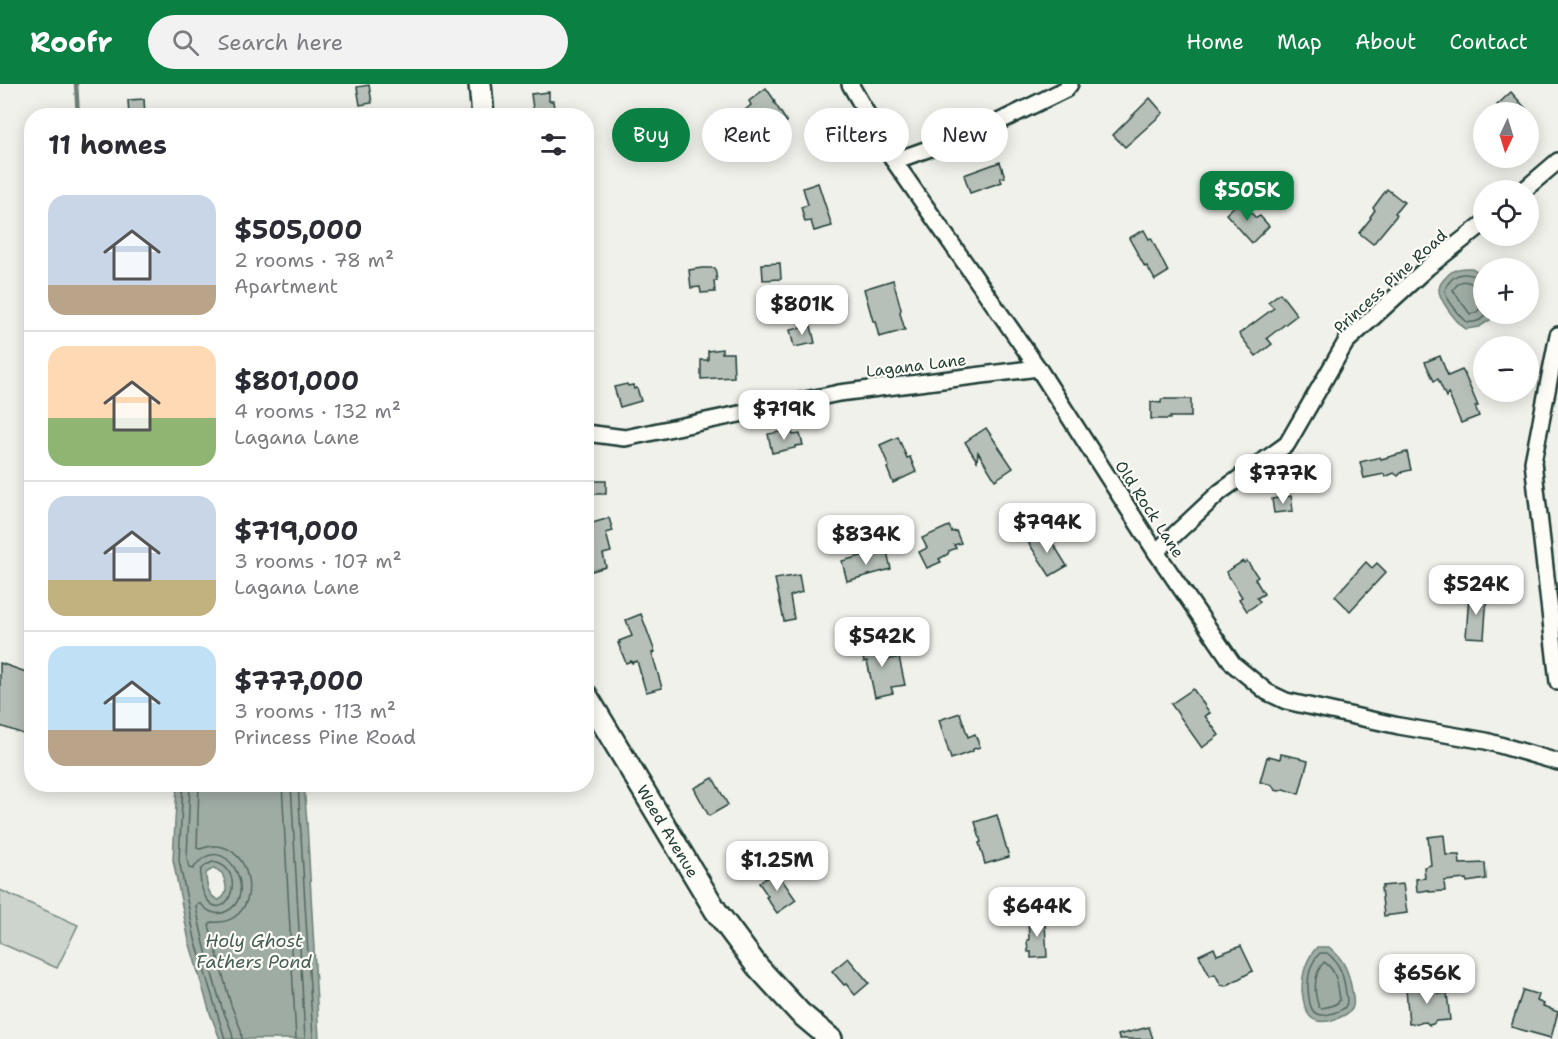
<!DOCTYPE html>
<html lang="en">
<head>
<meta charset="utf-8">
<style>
  body { margin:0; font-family:"Shantell Sans",sans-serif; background:#f2f2f3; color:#2b2b33; height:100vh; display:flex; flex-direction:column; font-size:22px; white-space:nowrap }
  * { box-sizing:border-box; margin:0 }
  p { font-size:20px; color:#7c7c81 }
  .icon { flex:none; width:33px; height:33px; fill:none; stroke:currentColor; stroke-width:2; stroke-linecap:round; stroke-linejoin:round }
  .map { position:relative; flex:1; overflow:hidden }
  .drawer { position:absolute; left:24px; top:24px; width:570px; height:684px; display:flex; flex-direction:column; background:#fff; border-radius:24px; box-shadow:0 3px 15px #0003 }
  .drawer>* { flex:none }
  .top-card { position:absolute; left:612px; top:24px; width:570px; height:54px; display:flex; gap:12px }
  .needle { width:39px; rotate:184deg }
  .tools { position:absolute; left:1473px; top:18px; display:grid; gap:12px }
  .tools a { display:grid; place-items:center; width:66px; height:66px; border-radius:50%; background:#fff; box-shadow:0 3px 15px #0003; font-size:30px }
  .price { position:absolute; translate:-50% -51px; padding:0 14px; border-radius:12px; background:#fff; color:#222; font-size:20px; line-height:39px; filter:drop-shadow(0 2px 3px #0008) }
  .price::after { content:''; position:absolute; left:50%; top:36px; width:18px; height:14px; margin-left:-9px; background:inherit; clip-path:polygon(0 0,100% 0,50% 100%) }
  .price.current { background:#0b8043; color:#fff }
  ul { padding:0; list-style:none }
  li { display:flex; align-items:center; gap:18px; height:150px; padding:0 24px }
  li+li { border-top:2px solid #e1e1e2 }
  li span { display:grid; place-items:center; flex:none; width:168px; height:120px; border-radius:18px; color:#555 }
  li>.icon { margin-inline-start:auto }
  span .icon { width:72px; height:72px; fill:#fffc; stroke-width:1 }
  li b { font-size:26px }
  h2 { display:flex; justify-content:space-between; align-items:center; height:72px; padding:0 24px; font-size:26px }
  .chip { padding:0 21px; border-radius:27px; background:#fff; box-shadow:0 3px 15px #0003; font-size:21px; line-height:54px }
  .chip.current { background:#0b8043; color:#fff }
  header { display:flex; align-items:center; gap:36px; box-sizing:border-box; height:84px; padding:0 30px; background:#0b8043; color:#fff }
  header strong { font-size:28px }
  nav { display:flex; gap:33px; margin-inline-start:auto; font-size:21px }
  .search { width:420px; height:54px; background:#f2f2f3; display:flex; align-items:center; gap:15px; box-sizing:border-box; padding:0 21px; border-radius:33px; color:#7c7c81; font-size:22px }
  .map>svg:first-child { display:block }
  .green { fill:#cdd3cd; stroke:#768880; stroke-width:1.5 }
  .water { fill:#9faca4; stroke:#6c8077; stroke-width:1.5; fill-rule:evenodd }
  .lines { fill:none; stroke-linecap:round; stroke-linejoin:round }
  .shore { stroke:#526961; stroke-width:1.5 }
  .stream { stroke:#6c8077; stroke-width:4.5 }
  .building { fill:#b6bfb8; stroke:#1f3d34; stroke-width:1.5 }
  .street-casing { stroke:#1f3d34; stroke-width:20 }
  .secondary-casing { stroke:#1f3d34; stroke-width:26 }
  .street { stroke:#fdfcf7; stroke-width:15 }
  .secondary { stroke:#fdfcf7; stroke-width:21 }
  .labels { text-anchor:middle; stroke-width:4.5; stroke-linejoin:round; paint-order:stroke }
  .street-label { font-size:16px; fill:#1f3d34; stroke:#fdfcf7 }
  .water-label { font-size:18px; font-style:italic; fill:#455e56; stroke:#fdfcf7 }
</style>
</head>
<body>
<header>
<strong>Roofr</strong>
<div class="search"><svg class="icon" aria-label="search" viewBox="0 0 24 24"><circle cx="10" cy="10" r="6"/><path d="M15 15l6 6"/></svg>Search here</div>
<nav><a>Home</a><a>Map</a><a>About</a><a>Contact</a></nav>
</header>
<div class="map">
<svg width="1558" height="955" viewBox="0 0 1558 955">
  <rect width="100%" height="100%" fill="#f0f1eb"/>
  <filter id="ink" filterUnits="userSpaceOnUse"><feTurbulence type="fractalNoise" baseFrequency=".0167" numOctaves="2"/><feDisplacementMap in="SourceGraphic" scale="12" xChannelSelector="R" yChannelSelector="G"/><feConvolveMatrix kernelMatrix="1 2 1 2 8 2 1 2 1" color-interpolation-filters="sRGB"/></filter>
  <g filter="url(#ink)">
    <!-- green -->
    <path class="green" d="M0 806 78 841 57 884 0 859Z"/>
    <!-- water -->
    <g class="water">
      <path d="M1464 184H1472L1483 191 1484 230H1491L1490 236 1479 243 1466 245C1457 239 1438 215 1439 205 1440 199 1443 196 1447 192 1452 186 1457 185 1464 184Z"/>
      <path d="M177 701H304L307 739 319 955H220L210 929 189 857 173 776ZM214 784 222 789C226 799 230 810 219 816 208 813 206 799 206 789Z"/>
      <path d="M1317 863H1329C1344 875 1349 888 1352 907 1353 912 1355 920 1352 925 1349 930 1341 933 1336 935 1310 944 1304 929 1302 906 1302 890 1306 875 1317 863Z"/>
    </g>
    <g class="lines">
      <!-- shore -->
      <g class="shore">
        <path d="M1484 195C1477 194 1472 190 1465 190 1460 190 1456 191 1452 195 1449 198 1445 202 1445 207 1445 214 1461 233 1467 238 1473 239 1483 237 1485 230"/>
        <path d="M1484 203C1469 202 1464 189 1453 206L1470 230 1477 228 1484 219"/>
        <path d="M183 700 179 776 195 855 225 955"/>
        <path d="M190 700 187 774 189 784 193 785C224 740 262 813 225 828 215 832 207 827 201 820H198L196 822C202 856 212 891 222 924 226 934 232 944 233 955"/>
        <path d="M199 700 197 764 200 765C254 744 270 842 212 838L209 841 231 921 241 946 242 955"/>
        <path d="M282 700 296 955"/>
        <path d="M291 700 305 955"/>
        <path d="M298 700 313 955"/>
        <path d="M213 778C250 784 226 844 206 814 201 805 199 796 201 786L206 781Z"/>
        <path d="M1320 869H1327C1341 880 1344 893 1346 910 1347 914 1348 919 1345 923 1342 926 1337 928 1333 929 1310 937 1309 921 1308 903 1308 891 1311 878 1320 869Z"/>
        <path d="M1324 878C1337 886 1338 902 1340 916 1336 922 1328 923 1322 924L1319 923C1313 908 1314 889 1324 878Z"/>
      </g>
      <!-- stream -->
      <path class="stream" d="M76 0 78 32"/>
    </g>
    <!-- building -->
    <g class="building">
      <path d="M369 1 372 19 360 21 357 3Z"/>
      <path d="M766 4 775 17 774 18 787 38 771 49 766 41 762 43 758 37 755 39 745 26 751 21 749 17Z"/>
      <path d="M549 8V17H553L555 32H534L531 10Z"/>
      <path d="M1511 8 1529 28H1504L1497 21Z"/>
      <path d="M1150 14 1163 29 1125 63 1113 51Z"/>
      <path d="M144 15 145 32H129L128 16Z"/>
      <path d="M1000 78 1005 93 1000 94 1002 98 970 109 964 91Z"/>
      <path d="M818 99 832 142 814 147 811 137 805 138 801 123 808 121 803 104Z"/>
      <path d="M1387 105 1404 118 1395 129 1397 131 1373 160 1359 149 1371 134 1370 133 1375 126 1373 124Z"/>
      <path d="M1240 117 1256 134 1260 132 1269 142 1252 159 1226 130Z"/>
      <path d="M1144 146 1149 155 1151 154 1168 188 1155 196 1147 182 1145 183 1129 154Z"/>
      <path d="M780 179 781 195 763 196 762 180Z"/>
      <path d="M702 184H715L717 197H714L715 208 701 209 700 203 691 204 689 186Z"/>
      <path d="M893 196 901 225 900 229 905 246 879 253 875 237H873L864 205Z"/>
      <path d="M1280 209 1297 231 1267 254 1272 260 1256 272 1239 250 1274 224 1268 218Z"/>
      <path d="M811 242 815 259 794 263 790 246Z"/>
      <path d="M722 265V269H733L734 293 701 295V276H708V267Z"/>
      <path d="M1440 272 1448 292 1462 286 1464 289 1478 322H1475L1479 332 1461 339 1448 309 1446 313 1438 295 1434 297 1425 278Z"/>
      <path d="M627 300 628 302 633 301 634 305 637 304 641 317 620 323 614 303Z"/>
      <path d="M1164 315H1191V333H1170V335H1151V318L1161 319V316Z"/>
      <path d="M986 344 1013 384 995 396 978 368 977 377 965 358Z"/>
      <path d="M791 346 793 351 800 350 803 361 795 362V364L772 369 768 350Z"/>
      <path d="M898 353 907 374 910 373 916 388 893 399 887 384 889 383 880 361Z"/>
      <path d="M1407 368 1411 386 1402 388 1398 392 1394 389 1385 393 1384 390 1364 394 1360 378 1380 373 1381 375Z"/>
      <rect x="586" y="397" width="20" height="13"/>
      <path d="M1291 412 1293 427 1274 429 1272 415Z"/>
      <path d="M609 434 613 447 606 449 611 468 603 470 606 483 592 487 586 469V441Z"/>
      <path d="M949 442 952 448 956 447 961 459 954 461 956 464 949 467 948 470 939 475 941 478 927 484 919 468 927 464 922 454Z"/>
      <path d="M1037 448 1043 457 1049 453 1067 482 1050 492 1026 455Z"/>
      <path d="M887 468 891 485 847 497 842 477 872 469V471Z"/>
      <path d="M1243 477 1244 479 1247 477 1258 493 1255 495 1264 510 1257 514 1260 518 1247 527 1239 515 1242 513 1226 488Z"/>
      <path d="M1366 478 1372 484 1377 479 1386 488 1350 527 1335 512Z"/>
      <path d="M799 491 802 508 790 512 794 535 784 537 775 495Z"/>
      <path d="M1469 510 1487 511 1484 554 1466 553Z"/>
      <path d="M641 530 655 568 652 569 662 604 646 608 637 577 632 579 631 577 626 579 618 559H620L619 557 632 552 626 536Z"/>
      <path d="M882 554 887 576 899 573 905 601 891 603 893 609 875 613 867 577 864 578 860 559Z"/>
      <path d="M0 579 32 590V653L0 642Z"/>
      <path d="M1193 605 1210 629 1205 632 1219 651 1202 664 1171 620Z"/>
      <path d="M960 629 968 653 975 650 980 663 973 665V667L951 675 939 636Z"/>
      <path d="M1281 670 1300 674V675L1308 677 1299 710 1284 705 1279 707 1275 706 1272 701 1260 698 1267 673 1269 674V672L1280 675Z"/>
      <path d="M713 694 728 721 709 732 694 704Z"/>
      <path d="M997 731 1009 773 985 780 979 759 981 758 975 738Z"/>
      <path d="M1444 751 1446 771H1459L1460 780 1485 779 1486 795 1467 798 1466 795 1444 797 1445 807 1429 808V806L1417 808 1416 795 1425 794 1424 783 1431 781 1428 753Z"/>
      <path d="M776 787 796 816 777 829 766 813 768 812 759 799Z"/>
      <path d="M1403 800 1407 829 1384 832 1381 804H1383L1382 802Z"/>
      <path d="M1041 832 1043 840H1045L1047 873 1031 874V868H1028L1027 856H1029L1028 833Z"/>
      <path d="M1241 862 1253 887 1226 902 1221 901 1215 890 1210 892 1199 871 1214 864 1217 871Z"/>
      <path d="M848 874 869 899 855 911 846 900 844 901 832 887Z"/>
      <path d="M1438 900V910L1447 909 1450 936 1436 937 1433 940 1429 941 1426 938 1409 940 1406 905 1415 904V902Z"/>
      <path d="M1523 906 1539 911 1537 917 1544 920 1543 922 1550 924V925L1558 928 1551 954 1511 943Z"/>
      <path d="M1149 943 1153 955H1119L1118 951Z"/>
    </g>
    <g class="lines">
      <defs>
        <g id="street">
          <path d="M850 0 894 77 1038 284 1156 468 1233 580 1267 608 1286 617 1399 642 1486 657 1558 678"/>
          <path d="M894 77 984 45 1066 5 1070 0"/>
          <path d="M1524 106 1558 77"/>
          <path d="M1558 251 1533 378 1558 598"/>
          <path d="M586 349 625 354 839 309 1038 284"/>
          <path d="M1156 468 1220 408 1287 360 1346 258 1428 183 1484 139"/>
        </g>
        <g id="secondary">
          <path d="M480 0 483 32"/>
          <path d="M586 611 716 827 757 882 800 929 831 955"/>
        </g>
      </defs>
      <!-- street casing -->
      <use href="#street" class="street-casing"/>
      <!-- secondary casing -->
      <use href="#secondary" class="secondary-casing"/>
      <!-- street -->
      <use href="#street" class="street"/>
      <!-- secondary -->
      <use href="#secondary" class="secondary"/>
    </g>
  </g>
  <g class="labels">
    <!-- street labels -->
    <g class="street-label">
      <text transform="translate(1390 197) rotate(-42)" y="6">Princess Pine Road</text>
      <text transform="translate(916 281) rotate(-7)" y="6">Lagana Lane</text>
      <text transform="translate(1150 425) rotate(57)" y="6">Old Rock Lane</text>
      <text transform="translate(668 747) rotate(59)" y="6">Weed Avenue</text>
    </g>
    <!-- water labels -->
    <g class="water-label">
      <text x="254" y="863">Holy Ghost<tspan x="254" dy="21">Fathers Pond</tspan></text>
    </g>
  </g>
</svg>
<div class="tools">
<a><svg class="needle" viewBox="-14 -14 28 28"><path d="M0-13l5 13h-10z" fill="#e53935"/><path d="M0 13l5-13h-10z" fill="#7c7c81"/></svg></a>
<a><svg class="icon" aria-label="locate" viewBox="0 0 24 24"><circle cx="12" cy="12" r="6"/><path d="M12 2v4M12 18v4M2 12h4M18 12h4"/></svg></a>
<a>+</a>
<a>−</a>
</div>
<b class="price current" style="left:1247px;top:138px">$505K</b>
<b class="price" style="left:802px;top:252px">$801K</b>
<b class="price" style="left:784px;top:357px">$719K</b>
<b class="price" style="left:1283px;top:421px">$777K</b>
<b class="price" style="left:1047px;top:470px">$794K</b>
<b class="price" style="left:866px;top:482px">$834K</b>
<b class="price" style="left:1476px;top:532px">$524K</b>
<b class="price" style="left:882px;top:584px">$542K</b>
<b class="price" style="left:777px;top:808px">$1.25M</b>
<b class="price" style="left:1037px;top:854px">$644K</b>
<b class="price" style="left:1427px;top:921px">$656K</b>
<div class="top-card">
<a class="chip current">Buy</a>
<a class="chip">Rent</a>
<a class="chip">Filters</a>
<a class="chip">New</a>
</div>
<section class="drawer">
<h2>11 homes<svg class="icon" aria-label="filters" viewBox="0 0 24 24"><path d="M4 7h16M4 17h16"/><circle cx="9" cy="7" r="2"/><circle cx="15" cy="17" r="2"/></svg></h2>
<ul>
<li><span style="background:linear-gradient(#c9d6e8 75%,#b9a48a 0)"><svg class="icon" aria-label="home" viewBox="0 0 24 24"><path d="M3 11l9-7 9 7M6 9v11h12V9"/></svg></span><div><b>$505,000</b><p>2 rooms · 78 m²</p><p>Apartment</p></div></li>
<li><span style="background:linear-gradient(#ffd9b3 60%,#8fb573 0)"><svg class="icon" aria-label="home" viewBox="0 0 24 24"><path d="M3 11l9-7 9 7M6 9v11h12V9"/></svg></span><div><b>$801,000</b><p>4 rooms · 132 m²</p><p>Lagana Lane</p></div></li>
<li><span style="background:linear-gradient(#c9d6e8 70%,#c2b280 0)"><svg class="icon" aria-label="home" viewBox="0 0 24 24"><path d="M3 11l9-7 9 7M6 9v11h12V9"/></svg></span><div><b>$719,000</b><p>3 rooms · 107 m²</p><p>Lagana Lane</p></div></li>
<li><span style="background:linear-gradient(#bfe0f5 70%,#b9a48a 0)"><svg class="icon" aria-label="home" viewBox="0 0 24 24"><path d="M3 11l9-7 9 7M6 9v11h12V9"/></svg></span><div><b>$777,000</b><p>3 rooms · 113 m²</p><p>Princess Pine Road</p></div></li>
</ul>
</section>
</div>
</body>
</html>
